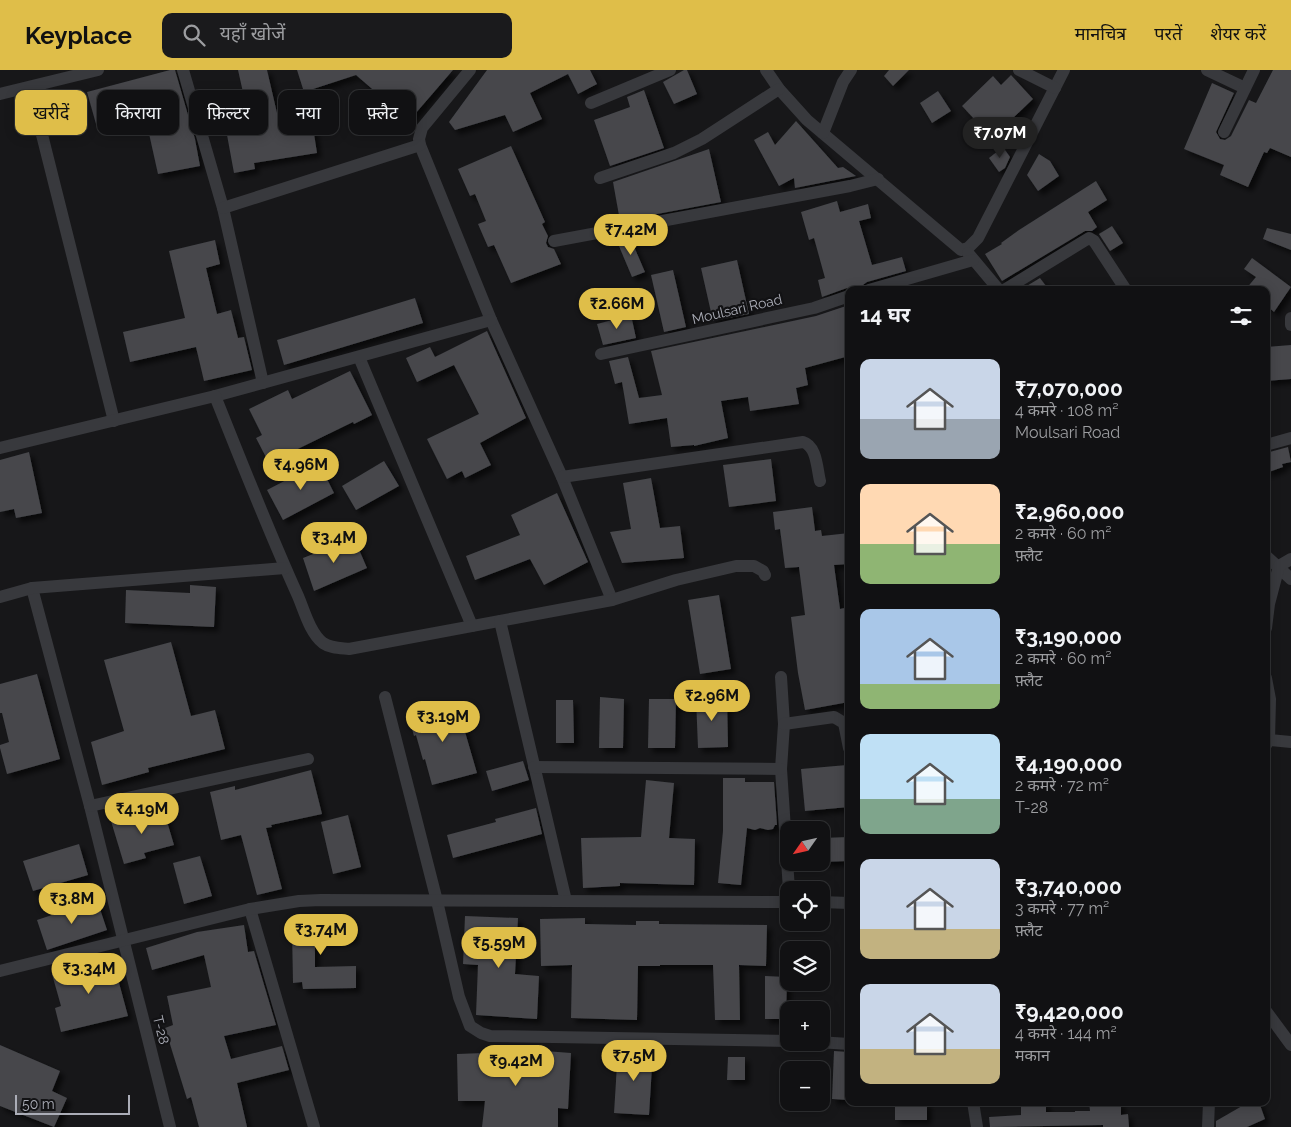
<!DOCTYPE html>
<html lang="hi">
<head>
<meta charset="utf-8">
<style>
  body { margin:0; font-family:Raleway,"Noto Sans Devanagari",sans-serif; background:#1a1a1c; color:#f1f3f6; height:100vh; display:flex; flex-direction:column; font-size:19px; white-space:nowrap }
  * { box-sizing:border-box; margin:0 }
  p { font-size:16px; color:#9c9da0 }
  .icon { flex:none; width:28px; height:28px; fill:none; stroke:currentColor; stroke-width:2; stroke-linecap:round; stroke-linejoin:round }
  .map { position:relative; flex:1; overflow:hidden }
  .panel { position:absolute; left:845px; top:216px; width:425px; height:820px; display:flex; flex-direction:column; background:#111113; border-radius:10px; box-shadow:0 2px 12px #0003,0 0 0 1px #303133 }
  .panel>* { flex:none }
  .guide { position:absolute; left:15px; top:20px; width:475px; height:45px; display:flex; gap:10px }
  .needle { width:32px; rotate:236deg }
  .controls { position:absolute; left:780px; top:751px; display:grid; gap:10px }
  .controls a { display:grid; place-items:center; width:50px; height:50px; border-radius:10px; background:#111113; box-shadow:0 2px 12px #0003,0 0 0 1px #303133; font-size:25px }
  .scale { position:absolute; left:15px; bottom:12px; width:115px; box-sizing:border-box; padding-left:5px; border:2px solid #abadb7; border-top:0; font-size:14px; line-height:18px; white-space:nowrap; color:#abadb7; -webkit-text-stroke:4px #121214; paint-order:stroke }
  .price { position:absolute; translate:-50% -42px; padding:0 11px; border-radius:18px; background:#dfbe49; color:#111; font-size:16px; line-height:32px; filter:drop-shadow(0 1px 2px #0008) }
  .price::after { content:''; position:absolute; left:50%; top:30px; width:15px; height:11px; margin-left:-8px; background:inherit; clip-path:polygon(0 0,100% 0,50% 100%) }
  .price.selected { background:#222; color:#fff }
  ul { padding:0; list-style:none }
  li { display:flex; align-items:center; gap:15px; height:125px; padding:0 15px }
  li span { display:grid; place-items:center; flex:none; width:140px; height:100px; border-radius:10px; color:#555 }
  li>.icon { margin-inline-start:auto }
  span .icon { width:60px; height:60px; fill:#fffc; stroke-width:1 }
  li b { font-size:21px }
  h2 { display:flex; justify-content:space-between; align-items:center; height:60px; padding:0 15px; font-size:21px }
  .pill { padding:0 18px; border-radius:10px; background:#111113; box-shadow:0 2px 12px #0003,0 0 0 1px #303133; font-size:18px; line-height:45px }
  .pill.selected { background:#dfbe49; color:#111 }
  header { display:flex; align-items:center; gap:30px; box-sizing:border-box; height:70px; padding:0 25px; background:#dfbe49; color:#111 }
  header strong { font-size:24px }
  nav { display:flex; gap:28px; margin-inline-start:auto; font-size:18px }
  .search { width:350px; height:45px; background:#1a1a1c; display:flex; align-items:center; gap:12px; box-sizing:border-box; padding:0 18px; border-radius:10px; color:#9c9da0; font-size:19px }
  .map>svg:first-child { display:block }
  .building { fill:#46474b; filter:url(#shadow) }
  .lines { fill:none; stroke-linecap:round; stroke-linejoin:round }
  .street { stroke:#38393d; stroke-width:12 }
  .labels { text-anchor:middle; stroke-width:4.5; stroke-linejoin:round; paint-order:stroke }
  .street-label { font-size:14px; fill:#abadb7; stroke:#121214 }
</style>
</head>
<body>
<header>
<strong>Keyplace</strong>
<div class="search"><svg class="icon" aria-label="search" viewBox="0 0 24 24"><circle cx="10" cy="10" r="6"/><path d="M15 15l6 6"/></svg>यहाँ खोजें</div>
<nav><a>मानचित्र</a><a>परतें</a><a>शेयर करें</a></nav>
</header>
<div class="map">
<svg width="1291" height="1057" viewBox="0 0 1291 1057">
  <defs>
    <filter id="shadow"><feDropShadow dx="4.5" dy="4.5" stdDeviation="2.5" flood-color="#0009"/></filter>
  </defs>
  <rect width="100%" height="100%" fill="#171719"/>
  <!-- building -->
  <g class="building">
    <path d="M170 0H175L195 69 200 96 158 104 144 41 96 54 87 22Z"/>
    <path d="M238 0H267L277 43 310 38 317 83 254 93 255 99 234 103 225 54 249 49Z"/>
    <path d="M297 0H453L409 51 356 5 304 22Z"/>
    <path d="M487 0H590L597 14 578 24 568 4 530 23 542 49 513 62 505 45 455 60 449 52Z"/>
    <path d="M684 0H687L697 24 674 34 663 12Z"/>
    <path d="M889 0H909L893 16 884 6Z"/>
    <path d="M1273 0H1291V87L1270 78 1267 83 1264 82 1248 117 1220 105 1224 95 1184 79 1212 13 1234 23 1216 62 1220 69 1225 70 1231 66 1249 30 1256 33Z"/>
    <path d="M1011 5 1033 29 992 68 962 36 993 6 1001 15Z"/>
    <path d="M644 20 664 78 610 96 594 50 630 37 627 27Z"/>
    <path d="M938 21 951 41 932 53 920 33Z"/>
    <path d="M796 51 838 98 843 97 856 106 795 118 794 108 779 116 754 70 768 62 775 75Z"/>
    <path d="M511 76 545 152 542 154 548 166 546 173 548 177 554 179 561 194 511 213 494 175 488 177 478 154 486 151 475 124 470 126 458 99Z"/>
    <path d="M1003 77 1010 87 1005 98 999 102 989 88Z"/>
    <path d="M709 79 721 132 620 151 613 112Z"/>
    <path d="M1039 84 1050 91 1059 106 1038 121 1027 105Z"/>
    <path d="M1096 111 1107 130 1088 142 1097 157 1092 161H1085L1002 211 985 184 1002 174 1001 173 1019 160Z"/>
    <path d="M837 131 840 142 868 134 871 148 859 151 872 195 902 187 906 201 867 212 863 215 861 219 854 220 847 218 822 227 818 210 825 208 814 168 809 170 801 142Z"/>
    <path d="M1112 156 1123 173 1110 181 1099 164Z"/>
    <path d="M1267 158 1291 164V180L1263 169Z"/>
    <path d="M629 165 645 202 632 207 616 169Z"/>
    <path d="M215 170 220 194 206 198 217 244 231 240 238 268 244 267 252 300 204 311 196 277 130 292 123 262 185 248 169 181Z"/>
    <path d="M1252 188 1291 217 1274 242 1266 235V220H1245L1256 207 1244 199Z"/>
    <path d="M737 190 749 244 713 251 701 198Z"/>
    <path d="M673 200 686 257 664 262 651 205Z"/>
    <path d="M1040 208 1049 220H1020Z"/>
    <path d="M415 228 423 253 284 295 277 270Z"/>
    <path d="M849 235V286L805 298 808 315 796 318 799 334 750 341 748 327 721 331 728 368 694 376V375L671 377 667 348 629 354 622 312 615 314 609 291 628 287 639 328 662 325 651 281 816 246Z"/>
    <path d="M631 245 636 268 603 275 597 254Z"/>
    <path d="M487 261 526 348 480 373 491 395 465 408 462 401 447 409 427 369 479 344 454 295 417 312 406 288 430 277 435 287Z"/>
    <path d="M1291 275V309L1266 311V277Z"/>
    <path d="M350 301 372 345 354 354 353 352 269 393 256 368 262 365 249 339 288 320 292 329Z"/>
    <path d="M1288 377 1291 392 1282 394 1283 397 1266 403V383Z"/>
    <path d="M29 382 42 443 16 448 14 439 0 442V390Z"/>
    <path d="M771 389 776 431 729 437 723 395Z"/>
    <path d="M384 391 399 416 356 440 342 416Z"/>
    <path d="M319 393 334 423 283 450 267 420Z"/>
    <path d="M651 408 660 458 680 456 684 488 622 493 610 462 631 459 623 413Z"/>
    <path d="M557 423 588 492 544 515 530 489 475 510 466 486 520 465 511 445Z"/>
    <path d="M812 437 815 461 821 460 822 466 849 463V494L834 495 840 539 849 537V632L805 640 798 603 791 547 805 545 799 497 785 498 780 459 775 460 773 442Z"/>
    <path d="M354 468 367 498 314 521 303 488Z"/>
    <path d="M190 515 216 517 214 557 125 553 126 520 190 523Z"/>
    <path d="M719 525 731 599 700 604 688 530Z"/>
    <path d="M171 572 191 646 215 640 225 679 148 698 149 702 102 715 91 672 124 661 104 590Z"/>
    <path d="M37 604 60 689 7 704 0 678V675L9 672 2 643H0V614Z"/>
    <path d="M600 627 624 629 623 678H599Z"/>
    <path d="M727 627 728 677 698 678 696 628Z"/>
    <path d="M649 629H676L675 678H648Z"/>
    <path d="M556 630H573L574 673H556Z"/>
    <path d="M456 631 477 703 432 715 425 689 423 690 416 665 414 666 408 644Z"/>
    <path d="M523 691 529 710 492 721 486 701Z"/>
    <path d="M847 695 849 737 805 741 801 699Z"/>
    <path d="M311 700 322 744 271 755 272 757 266 758 282 819 257 825 241 765 221 770 210 722 235 716V720Z"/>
    <path d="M723 708H745V712H774L777 755H775L773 759 768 760 760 758 755 760 747 758 741 815 718 813 723 761Z"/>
    <path d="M646 710 674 713 669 768 695 769 694 815 620 813V816L583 818 581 768 641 767Z"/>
    <path d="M163 738 174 775 144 783 146 788 124 794 111 751Z"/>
    <path d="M536 738 542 764 453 788 447 765 496 752 495 749Z"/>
    <path d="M348 745 361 797 333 804 321 752Z"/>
    <path d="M849 767V791L821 792V768Z"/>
    <path d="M79 774 88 805 33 821 23 791Z"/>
    <path d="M200 786 212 826 184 834 173 793Z"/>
    <path d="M97 830 107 860 47 880 37 850Z"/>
    <path d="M465 846 518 848 515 904 539 906 537 949 476 945 478 895 463 894Z"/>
    <path d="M585 848V854L636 855V851H659V854L767 855 766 896 739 895 740 950H715L713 895H660V896H638L637 950 571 948 572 895 541 896 540 849Z"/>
    <path d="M353 849V869L315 870V897L356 896V918L303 919 302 912 293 913 292 860H308V850Z"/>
    <path d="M244 855 248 882 254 881 276 955 224 966 231 989 282 976 289 1000 237 1013 247 1057H199L191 1027 187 1029 165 958 173 955 167 926 211 917 204 885 152 900 146 878 197 862Z"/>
    <path d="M112 887 128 946 61 962 55 938 61 936 52 904Z"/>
    <path d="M765 906 787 907 786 949H765Z"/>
    <path d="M0 975 60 1001 52 1021 67 1028 54 1057 0 1036Z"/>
    <path d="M618 978 653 980 649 1045 614 1043Z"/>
    <path d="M532 980 571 983 568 1039 558 1038V1057H482L485 1031H458L457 984 484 983V986H531Z"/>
    <path d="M834 981 849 982V1030L832 1029Z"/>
    <path d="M728 987H745V1010H727Z"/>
    <rect x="895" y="1032" width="32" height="18"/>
    <path d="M1021 1032H1046V1042H1075V1041H1090L1089 1032H1121V1045L1128 1044 1129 1057H1103V1055L990 1057 989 1047 1021 1045Z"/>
    <path d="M1249 1032H1259L1265 1049 1247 1057H1216V1051Z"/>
  </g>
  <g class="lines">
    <!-- street -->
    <g class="street">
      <path d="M183 0 223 138 263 313"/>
      <path d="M470 0 422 58 419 69 420 75 491 250 562 407 612 530"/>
      <path d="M766 0 779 19 807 50 961 180 968 178 978 168 1064 0"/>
      <path d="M1019 0 1055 18"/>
      <path d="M1207 0 1245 18"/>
      <path d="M30 17 114 351"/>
      <path d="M0 24 98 0"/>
      <path d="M591 33 670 0"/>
      <path d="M1224 62 1254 0"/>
      <path d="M823 63 843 12 851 0"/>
      <path d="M600 108 674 83 702 69 779 19"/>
      <path d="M223 138 420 75"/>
      <path d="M554 171 850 116 878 109"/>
      <path d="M968 183 999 220"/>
      <path d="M869 220 973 190"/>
      <path d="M1004 220 1089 168 1094 171 1126 220"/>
      <path d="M1291 248V255"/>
      <path d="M601 284 814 238 849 226"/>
      <path d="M359 287 472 556"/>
      <path d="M215 326 491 250"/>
      <path d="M1266 375 1291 368"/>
      <path d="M0 378 215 326C242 393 268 460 298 526 304 540 310 563 323 573 330 578 340 578 349 579L612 530 676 510 736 496H754L763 501 765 505"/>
      <path d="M562 407 803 372C817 376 817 399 820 411"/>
      <path d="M1266 486 1291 509"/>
      <path d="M32 518 90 736 170 1057"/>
      <path d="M0 527 32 518 285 498"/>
      <path d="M500 551 566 831"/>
      <path d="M1266 558 1269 534 1279 496 1291 489"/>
      <path d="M781 607 784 654 781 699 789 820"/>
      <path d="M1266 608 1270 629 1269 670 1266 675"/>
      <path d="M385 627 437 831 459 927 470 956 481 963 490 966 789 971"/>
      <path d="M784 654 834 647 844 653 849 678"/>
      <path d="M1269 670 1291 672"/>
      <path d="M534 697 781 699"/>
      <path d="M90 736 308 689"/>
      <path d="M821 832 849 833"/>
      <path d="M250 839 314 1057"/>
      <path d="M0 901 250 839 299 831 321 830 789 832"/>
      <path d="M1266 941 1291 975"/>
      <path d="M818 972 849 974"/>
      <path d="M973 1032 977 1057"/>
      <path d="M1208 1057 1209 1032"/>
    </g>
  </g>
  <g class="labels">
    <!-- street labels -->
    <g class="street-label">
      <text transform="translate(737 239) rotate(-13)" y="5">Moulsari Road</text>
      <text transform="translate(161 960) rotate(76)" y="5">T-28</text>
    </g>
  </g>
</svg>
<div class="controls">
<a><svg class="needle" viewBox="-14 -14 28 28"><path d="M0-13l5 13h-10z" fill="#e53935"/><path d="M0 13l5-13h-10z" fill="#9c9da0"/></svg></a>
<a><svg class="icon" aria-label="locate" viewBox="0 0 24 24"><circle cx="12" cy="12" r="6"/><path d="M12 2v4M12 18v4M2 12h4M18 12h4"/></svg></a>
<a><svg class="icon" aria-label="layers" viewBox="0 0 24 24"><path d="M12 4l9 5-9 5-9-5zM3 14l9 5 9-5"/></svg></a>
<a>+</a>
<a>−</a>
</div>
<div class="scale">50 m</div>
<b class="price selected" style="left:1000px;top:89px">₹7.07M</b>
<b class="price" style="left:631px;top:186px">₹7.42M</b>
<b class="price" style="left:617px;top:260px">₹2.66M</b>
<b class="price" style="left:301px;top:421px">₹4.96M</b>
<b class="price" style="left:334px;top:494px">₹3.4M</b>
<b class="price" style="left:712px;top:652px">₹2.96M</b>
<b class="price" style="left:443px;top:673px">₹3.19M</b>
<b class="price" style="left:142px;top:765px">₹4.19M</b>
<b class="price" style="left:72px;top:855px">₹3.8M</b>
<b class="price" style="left:321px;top:886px">₹3.74M</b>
<b class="price" style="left:499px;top:899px">₹5.59M</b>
<b class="price" style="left:89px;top:925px">₹3.34M</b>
<b class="price" style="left:634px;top:1012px">₹7.5M</b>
<b class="price" style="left:516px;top:1017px">₹9.42M</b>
<div class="guide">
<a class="pill selected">खरीदें</a>
<a class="pill">किराया</a>
<a class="pill">फ़िल्टर</a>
<a class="pill">नया</a>
<a class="pill">फ़्लैट</a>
</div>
<section class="panel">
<h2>14 घर<svg class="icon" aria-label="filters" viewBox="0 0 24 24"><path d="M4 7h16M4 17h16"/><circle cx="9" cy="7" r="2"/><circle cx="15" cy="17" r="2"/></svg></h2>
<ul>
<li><span style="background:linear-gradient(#c9d6e8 60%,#9aa5b1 0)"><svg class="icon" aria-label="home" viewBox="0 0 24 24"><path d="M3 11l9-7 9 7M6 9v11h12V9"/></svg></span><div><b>₹7,070,000</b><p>4 कमरे · 108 m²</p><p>Moulsari Road</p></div></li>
<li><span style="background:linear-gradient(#ffd9b3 60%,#8fb573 0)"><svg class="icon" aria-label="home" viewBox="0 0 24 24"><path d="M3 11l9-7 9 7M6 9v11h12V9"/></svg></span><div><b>₹2,960,000</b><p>2 कमरे · 60 m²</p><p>फ़्लैट</p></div></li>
<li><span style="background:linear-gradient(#a9c7e8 75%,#8fb573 0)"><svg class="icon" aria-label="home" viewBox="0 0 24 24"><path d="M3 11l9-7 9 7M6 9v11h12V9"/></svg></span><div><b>₹3,190,000</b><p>2 कमरे · 60 m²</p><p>फ़्लैट</p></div></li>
<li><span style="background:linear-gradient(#bfe0f5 65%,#7fa58c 0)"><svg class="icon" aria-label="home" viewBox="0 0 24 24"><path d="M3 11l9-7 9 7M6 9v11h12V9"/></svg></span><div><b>₹4,190,000</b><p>2 कमरे · 72 m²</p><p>T-28</p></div></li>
<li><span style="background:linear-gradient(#c9d6e8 70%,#c2b280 0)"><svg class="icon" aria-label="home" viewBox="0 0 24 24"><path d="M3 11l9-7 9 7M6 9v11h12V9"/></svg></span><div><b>₹3,740,000</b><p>3 कमरे · 77 m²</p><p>फ़्लैट</p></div></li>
<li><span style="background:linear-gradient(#c9d6e8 65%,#c2b280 0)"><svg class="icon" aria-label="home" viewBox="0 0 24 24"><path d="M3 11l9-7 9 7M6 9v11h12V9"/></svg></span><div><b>₹9,420,000</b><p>4 कमरे · 144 m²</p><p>मकान</p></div></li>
</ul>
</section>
</div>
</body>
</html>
